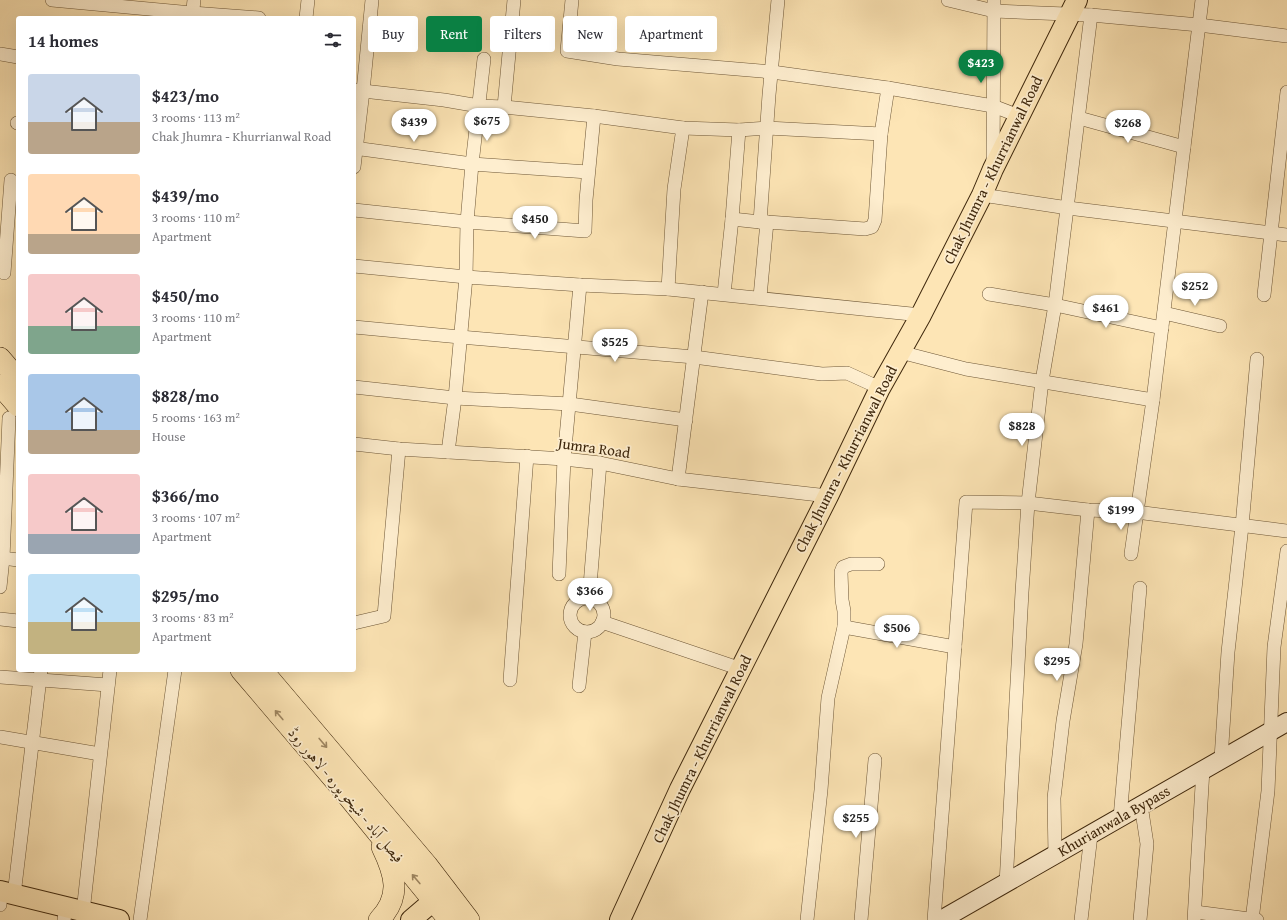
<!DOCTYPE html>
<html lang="en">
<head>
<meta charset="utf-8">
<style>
  body { margin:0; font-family:"Gentium Book Plus",Amiri,serif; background:#f7f7f7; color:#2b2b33; height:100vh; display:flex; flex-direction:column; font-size:15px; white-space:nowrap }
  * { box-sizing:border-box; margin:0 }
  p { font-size:13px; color:#7c7c81 }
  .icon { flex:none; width:22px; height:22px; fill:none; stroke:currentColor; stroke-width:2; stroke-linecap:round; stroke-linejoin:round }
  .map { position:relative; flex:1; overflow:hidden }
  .details { position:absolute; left:16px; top:16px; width:340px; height:656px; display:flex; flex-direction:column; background:#fff; border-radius:4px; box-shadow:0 4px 16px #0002 }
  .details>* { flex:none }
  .banner { position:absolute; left:368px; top:16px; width:380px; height:36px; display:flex; gap:8px }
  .price { position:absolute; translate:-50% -34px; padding:0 9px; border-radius:14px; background:#fff; color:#222; font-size:13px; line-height:26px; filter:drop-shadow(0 1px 2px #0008) }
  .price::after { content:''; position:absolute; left:50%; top:24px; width:12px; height:9px; margin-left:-6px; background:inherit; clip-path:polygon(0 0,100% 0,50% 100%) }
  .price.selected { background:#0b8043; color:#fff }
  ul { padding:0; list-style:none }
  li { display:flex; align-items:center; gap:12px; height:100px; padding:0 12px }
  li span { display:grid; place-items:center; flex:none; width:112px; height:80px; border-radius:4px; color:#555 }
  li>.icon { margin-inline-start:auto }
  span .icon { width:48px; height:48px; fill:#fffc; stroke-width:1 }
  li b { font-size:17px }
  h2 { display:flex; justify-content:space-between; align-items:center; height:48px; padding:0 12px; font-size:17px }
  .pill { padding:0 14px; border-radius:4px; background:#fff; box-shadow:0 4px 16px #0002; font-size:14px; line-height:36px }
  .pill.selected { background:#0b8043; color:#fff }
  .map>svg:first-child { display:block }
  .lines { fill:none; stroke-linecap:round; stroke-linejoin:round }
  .minor-casing { stroke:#6e5737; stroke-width:14 }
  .secondary-casing { stroke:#3f280d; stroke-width:20 }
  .primary-casing { stroke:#3f280d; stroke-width:22 }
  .trunk-casing { stroke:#3f280d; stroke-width:22 }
  .minor { stroke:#feeecf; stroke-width:13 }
  .secondary { stroke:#feeecf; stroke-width:18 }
  .primary { stroke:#fde5b5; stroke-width:20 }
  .trunk { stroke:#fde5b5; stroke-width:21 }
  .oneway { stroke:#9e8661 }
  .labels { text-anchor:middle; stroke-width:3.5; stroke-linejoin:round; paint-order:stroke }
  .street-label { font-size:15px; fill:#3f280d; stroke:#feeecf }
</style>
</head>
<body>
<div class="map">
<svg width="1287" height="920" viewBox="0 0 1287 920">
  <rect width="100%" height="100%" fill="#fde5b5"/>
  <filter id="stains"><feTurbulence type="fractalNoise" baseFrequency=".005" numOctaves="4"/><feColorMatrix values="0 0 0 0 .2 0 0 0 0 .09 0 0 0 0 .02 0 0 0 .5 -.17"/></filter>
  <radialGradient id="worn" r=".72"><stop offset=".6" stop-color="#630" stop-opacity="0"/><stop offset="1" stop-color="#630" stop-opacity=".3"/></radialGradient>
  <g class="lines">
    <defs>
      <g id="minor">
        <path d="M52 0 192 13 259 18"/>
        <path d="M572 0 567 51 618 59 772 72 888 88 993 106 1019 116"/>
        <path d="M948 0 994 11 1091 15 1199 25 1287 36"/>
        <path d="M192 18 194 0"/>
        <path d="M306 18 308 0"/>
        <path d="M0 54 18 57"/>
        <path d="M354 90 444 100 479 106 504 107 594 116 683 128 739 130 767 128 881 134"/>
        <path d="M504 107 514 0"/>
        <path d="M1079 118 1184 147"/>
        <path d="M17 123H18"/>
        <path d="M354 148 472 164 588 172"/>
        <path d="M993 164 994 0"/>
        <path d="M354 167 363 91 372 0"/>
        <path d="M982 195 1068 208 1287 235"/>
        <path d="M354 210 467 222 585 231 586 200 594 116"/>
        <path d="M732 219 739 130"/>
        <path d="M767 222 865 229 872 227 875 220 881 134 888 88"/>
        <path d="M354 266 466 277 580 285 668 289 921 315"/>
        <path d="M4 273 11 180"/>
        <path d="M668 289 674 189 683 128"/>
        <path d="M724 294 732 219 760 222"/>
        <path d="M989 294 1055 305 1162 328"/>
        <path d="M1264 295 1287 92"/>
        <path d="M760 297 767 222H760L769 95 778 0"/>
        <path d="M1164 313 1220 326"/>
        <path d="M354 327 460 337 694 357 822 374 847 373 880 388"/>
        <path d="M900 352 966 369 1153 400"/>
        <path d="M354 387 455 398 570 404 686 420"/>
        <path d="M9 418 3 558 18 560"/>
        <path d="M354 444 399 449 564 459 600 463 678 479 828 496"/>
        <path d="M448 452 455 398 466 277 467 222 472 164 484 59"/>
        <path d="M678 479 702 292"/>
        <path d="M1131 554 1153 400 1202 0"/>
        <path d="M0 558H3L0 587"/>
        <path d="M559 574 564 459 580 285"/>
        <path d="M589 598 600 463"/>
        <circle cx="587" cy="615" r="17"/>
        <path d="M0 619 18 621"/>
        <path d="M602 622 741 669"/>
        <path d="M354 623 384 616 399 449"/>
        <path d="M844 627 955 647"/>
        <path d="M0 677 108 685"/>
        <path d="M510 680 527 456"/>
        <path d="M579 686 585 632"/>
        <path d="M0 737 100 754"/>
        <path d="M1221 759 1228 652 1242 526 1257 359"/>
        <path d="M1120 818 1140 588"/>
        <path d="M1055 856 1054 798 1063 721 1076 644 1088 510"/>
        <path d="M1006 884 1022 592 1028 503 1042 381 1055 305 1091 15"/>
        <path d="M14 895 41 670"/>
        <path d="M0 905 1 892"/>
        <path d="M83 912 110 670"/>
        <path d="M1195 912 1257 920"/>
        <path d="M64 920 66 907"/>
        <path d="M140 920 175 670"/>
        <path d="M807 920 821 790 828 698 844 627V611L842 600 841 572 843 567 851 564H878"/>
        <path d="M861 920 875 760"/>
        <path d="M934 920 966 502 1028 503 1088 510 1136 512 1287 531"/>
        <path d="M1081 920 1091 835"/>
        <path d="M1140 920 1147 844 1141 805"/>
        <path d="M1194 920 1203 769"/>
        <path d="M1252 920 1268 791 1274 647 1287 551"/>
      </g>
      <path id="secondary" d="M941 920 1287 722"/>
      <g id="primary">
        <path d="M0 891 119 920"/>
        <path d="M411 920 446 890"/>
        <path d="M620 920 680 789 828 496 880 388 921 315 982 195 993 169 1077 0"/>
      </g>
      <g id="trunk">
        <path d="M0 358 18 379"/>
        <path d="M0 385 18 406"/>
        <path d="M241 670 338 784 449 920"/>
        <path d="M262 670 427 865 469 920"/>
        <path d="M379 920C402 896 395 874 382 847"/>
      </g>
    </defs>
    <!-- minor casing -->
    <use href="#minor" class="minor-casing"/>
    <!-- secondary casing -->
    <use href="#secondary" class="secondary-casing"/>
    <!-- primary casing -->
    <use href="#primary" class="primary-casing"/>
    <!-- trunk casing -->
    <use href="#trunk" class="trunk-casing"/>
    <!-- minor -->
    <use href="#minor" class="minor"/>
    <!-- secondary -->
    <use href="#secondary" class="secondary"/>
    <!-- primary -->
    <use href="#primary" class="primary"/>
    <!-- trunk -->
    <use href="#trunk" class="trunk"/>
  </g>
  <!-- one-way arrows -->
  <defs><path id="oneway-shaft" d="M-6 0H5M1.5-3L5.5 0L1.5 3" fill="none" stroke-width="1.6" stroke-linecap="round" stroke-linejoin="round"/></defs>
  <g class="oneway">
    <use href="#oneway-shaft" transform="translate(279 715) rotate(-130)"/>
    <use href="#oneway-shaft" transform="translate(323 743) rotate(50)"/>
    <use href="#oneway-shaft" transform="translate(416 879) rotate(-130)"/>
  </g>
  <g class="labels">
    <!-- street labels -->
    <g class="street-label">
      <text transform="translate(993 170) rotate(-64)" y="5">Chak Jhumra - Khurrianwal Road</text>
      <text transform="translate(594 448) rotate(8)" y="5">Jumra Road</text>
      <text transform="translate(846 459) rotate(-63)" y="5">Chak Jhumra - Khurrianwal Road</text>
      <text transform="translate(702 749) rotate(-64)" y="5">Chak Jhumra - Khurrianwal Road</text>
      <text transform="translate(346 795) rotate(50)" y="5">فیصل آباد - شیخو پورہ - لاہور روڈ</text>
      <text transform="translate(1114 821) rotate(-30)" y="5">Khurianwala Bypass</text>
    </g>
  </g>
  <rect width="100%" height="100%" filter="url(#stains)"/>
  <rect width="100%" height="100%" fill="url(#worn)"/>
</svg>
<b class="price selected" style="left:981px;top:84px">$423</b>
<b class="price" style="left:487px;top:142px">$675</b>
<b class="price" style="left:414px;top:143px">$439</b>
<b class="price" style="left:1128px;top:144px">$268</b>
<b class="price" style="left:535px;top:240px">$450</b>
<b class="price" style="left:1195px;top:307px">$252</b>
<b class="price" style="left:1106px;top:329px">$461</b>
<b class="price" style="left:615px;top:363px">$525</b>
<b class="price" style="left:1022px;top:447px">$828</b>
<b class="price" style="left:1121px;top:531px">$199</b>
<b class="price" style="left:590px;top:612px">$366</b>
<b class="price" style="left:897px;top:649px">$506</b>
<b class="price" style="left:1057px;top:682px">$295</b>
<b class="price" style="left:856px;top:839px">$255</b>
<div class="banner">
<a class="pill">Buy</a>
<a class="pill selected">Rent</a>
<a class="pill">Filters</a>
<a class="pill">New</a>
<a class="pill">Apartment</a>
</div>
<section class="details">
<h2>14 homes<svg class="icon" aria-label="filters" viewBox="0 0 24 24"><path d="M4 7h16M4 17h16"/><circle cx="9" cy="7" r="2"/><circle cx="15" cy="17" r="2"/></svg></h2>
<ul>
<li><span style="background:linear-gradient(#c9d6e8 60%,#b9a48a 0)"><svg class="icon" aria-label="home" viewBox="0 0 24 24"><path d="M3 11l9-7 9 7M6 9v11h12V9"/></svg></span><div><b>$423/mo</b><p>3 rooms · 113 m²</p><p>Chak Jhumra - Khurrianwal Road</p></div></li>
<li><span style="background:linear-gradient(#ffd9b3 75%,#b9a48a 0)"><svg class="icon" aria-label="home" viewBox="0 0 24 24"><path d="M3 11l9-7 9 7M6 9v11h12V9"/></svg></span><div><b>$439/mo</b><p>3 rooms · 110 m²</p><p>Apartment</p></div></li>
<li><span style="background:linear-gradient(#f6c9c9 65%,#7fa58c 0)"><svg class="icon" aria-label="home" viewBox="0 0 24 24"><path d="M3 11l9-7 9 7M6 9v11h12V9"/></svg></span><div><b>$450/mo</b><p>3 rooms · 110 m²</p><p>Apartment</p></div></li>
<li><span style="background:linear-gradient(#a9c7e8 70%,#b9a48a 0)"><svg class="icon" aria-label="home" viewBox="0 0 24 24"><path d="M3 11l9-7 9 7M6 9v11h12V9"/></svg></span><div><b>$828/mo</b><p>5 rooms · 163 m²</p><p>House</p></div></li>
<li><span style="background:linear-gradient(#f6c9c9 75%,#9aa5b1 0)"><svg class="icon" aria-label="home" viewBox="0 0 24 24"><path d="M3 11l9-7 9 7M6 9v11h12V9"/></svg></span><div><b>$366/mo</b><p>3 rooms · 107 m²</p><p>Apartment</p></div></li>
<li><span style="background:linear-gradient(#bfe0f5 60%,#c2b280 0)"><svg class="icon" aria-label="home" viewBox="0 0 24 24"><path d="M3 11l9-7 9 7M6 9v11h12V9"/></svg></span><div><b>$295/mo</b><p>3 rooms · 83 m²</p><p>Apartment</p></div></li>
</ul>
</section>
</div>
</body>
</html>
